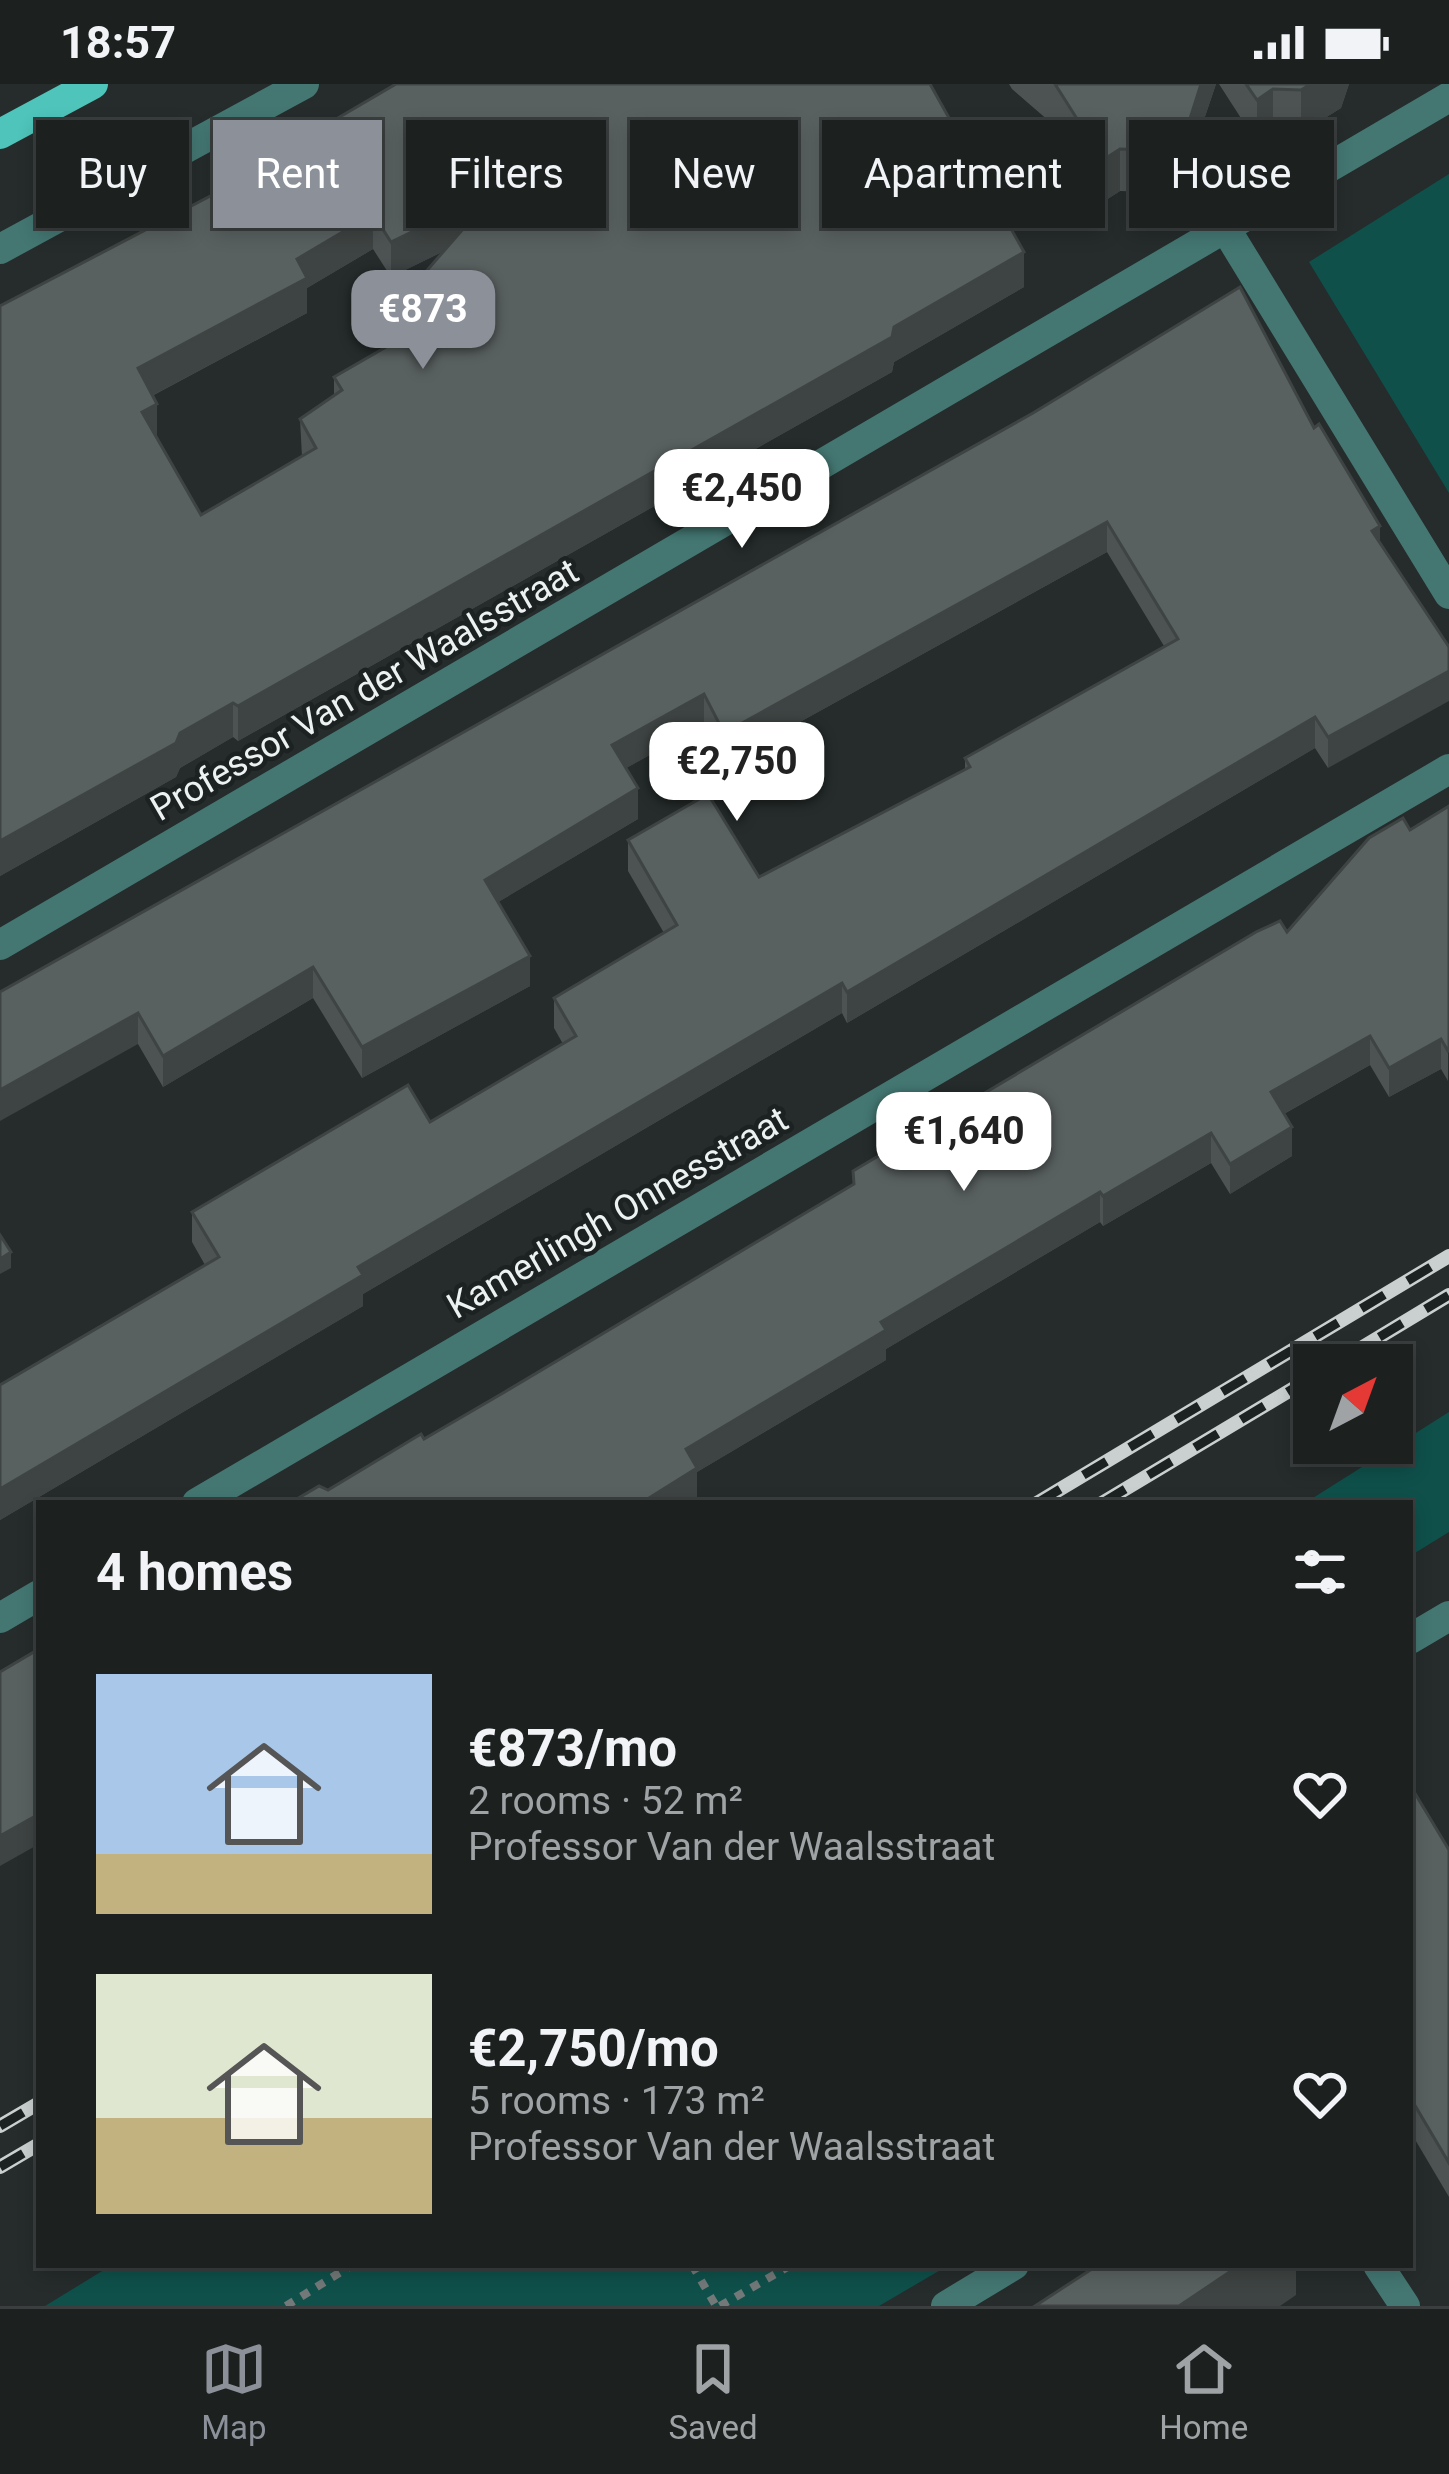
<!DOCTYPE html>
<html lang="en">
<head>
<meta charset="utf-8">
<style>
  body { margin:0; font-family:Roboto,sans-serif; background:#252929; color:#f1f3f6; height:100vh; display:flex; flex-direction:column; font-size:45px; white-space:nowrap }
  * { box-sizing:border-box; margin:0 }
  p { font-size:39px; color:#a0a3a5 }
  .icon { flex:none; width:66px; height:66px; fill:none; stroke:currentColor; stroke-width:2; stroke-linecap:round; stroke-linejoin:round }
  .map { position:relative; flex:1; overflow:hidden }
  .side { position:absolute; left:36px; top:1416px; width:1377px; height:768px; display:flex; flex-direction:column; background:#1c2120; border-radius:0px; box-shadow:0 6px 18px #0003,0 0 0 3px #3a3e3e }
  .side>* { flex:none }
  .hud { position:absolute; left:36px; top:36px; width:1377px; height:108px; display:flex; gap:24px }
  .needle { width:78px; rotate:41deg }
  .controls { position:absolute; left:1293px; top:1260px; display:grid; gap:24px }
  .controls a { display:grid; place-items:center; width:120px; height:120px; border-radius:0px; background:#1c2120; box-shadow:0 6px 18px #0003,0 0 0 3px #3a3e3e; font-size:60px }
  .price { position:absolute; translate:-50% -102px; padding:0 27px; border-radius:24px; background:#fff; color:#222; font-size:39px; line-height:78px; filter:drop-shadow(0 3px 6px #0008) }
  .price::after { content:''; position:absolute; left:50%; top:72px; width:36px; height:27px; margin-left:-18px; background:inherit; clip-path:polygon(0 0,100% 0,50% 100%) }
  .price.on { background:#8c9099; color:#fff }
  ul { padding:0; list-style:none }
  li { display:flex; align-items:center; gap:36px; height:300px; padding:0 60px }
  li span { display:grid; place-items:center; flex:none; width:336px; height:240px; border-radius:0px; color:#555 }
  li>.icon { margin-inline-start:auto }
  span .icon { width:144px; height:144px; fill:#fffc; stroke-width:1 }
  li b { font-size:51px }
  h2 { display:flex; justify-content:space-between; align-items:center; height:144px; padding:0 60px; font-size:51px }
  .chip { padding:0 42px; border-radius:0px; background:#1c2120; box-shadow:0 6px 18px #0003,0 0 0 3px #3a3e3e; font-size:42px; line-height:108px }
  .chip.on { background:#8c9099; color:#fff }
  .status { display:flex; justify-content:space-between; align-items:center; height:84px; padding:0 60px; background:#1c2120; direction:ltr }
  .status svg { height:33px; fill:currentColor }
  .tabs { display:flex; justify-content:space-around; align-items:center; height:168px; border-top:3px solid #3a3e3e; background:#1c2120; font-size:33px; color:#a0a3a5 }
  .tabs a { display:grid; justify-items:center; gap:6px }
  .tabs .on { color:#8c9099 }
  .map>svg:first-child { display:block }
  .green { fill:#0f504b }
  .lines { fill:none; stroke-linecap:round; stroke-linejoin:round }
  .path { stroke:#737978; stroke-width:8; stroke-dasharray:9 9; stroke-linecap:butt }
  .minor { stroke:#447772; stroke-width:30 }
  .major { stroke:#4ec4ba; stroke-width:30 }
  .rail-casing { stroke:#cacfcf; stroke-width:14 }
  .rail { stroke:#1b2221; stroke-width:9; stroke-dasharray:27; stroke-linecap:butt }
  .wall { fill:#4d5353; fill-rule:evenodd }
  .shaded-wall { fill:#3e4443 }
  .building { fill:#596160; stroke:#3e4443; stroke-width:3; fill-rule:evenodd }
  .labels { text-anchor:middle; stroke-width:9; stroke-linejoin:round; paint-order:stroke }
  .street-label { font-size:36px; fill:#ecf1f1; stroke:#1b2221 }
</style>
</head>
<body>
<div class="status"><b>18:57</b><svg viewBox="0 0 49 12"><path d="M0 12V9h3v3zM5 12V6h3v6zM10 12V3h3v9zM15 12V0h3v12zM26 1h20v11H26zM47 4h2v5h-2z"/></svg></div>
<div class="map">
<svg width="1449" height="2222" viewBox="0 0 1449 2222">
  <rect width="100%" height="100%" fill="#252c2b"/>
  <!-- green -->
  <g class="green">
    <path d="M1449 90V409L1309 178Z"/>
    <path d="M1449 1328V1448L1410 1472V1419H1305Z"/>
    <path d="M112 2181H949L879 2222H45Z"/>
  </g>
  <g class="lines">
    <!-- path -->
    <g class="path">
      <path d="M692 2181 716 2222"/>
      <path d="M286 2222 352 2181"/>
      <path d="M720 2222 791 2181"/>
    </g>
    <!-- minor -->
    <g class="minor">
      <path d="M1227 147 1449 510"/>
      <path d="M0 165 304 0"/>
      <path d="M0 861 1449 13"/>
      <path d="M197 1419 1449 685"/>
      <path d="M0 1534 39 1511"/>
      <path d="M1410 1555 1449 1532"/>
      <path d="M1378 2181 1405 2222"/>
      <path d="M946 2222 1014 2181"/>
    </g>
    <!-- major -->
    <path class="major" d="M0 50 93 0"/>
    <defs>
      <g id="rail">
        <path d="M1333 1281 1449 1211"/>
        <path d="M1037 1419 1449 1172"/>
        <path d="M1102 1419 1314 1292"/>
        <path d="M0 2042 39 2019"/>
        <path d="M0 2083 39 2060"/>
      </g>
    </defs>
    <!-- rail casing -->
    <use href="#rail" class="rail-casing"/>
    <!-- rail -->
    <use href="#rail" class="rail"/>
  </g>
  <!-- wall -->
  <g class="wall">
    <path d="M1009 0H1216L1188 83 1147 108 1120 107 1103 118 1057 44 1012 5Z"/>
    <path d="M1219 0H1349L1341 24 1301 49 1273 48 1257 59Z"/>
    <path d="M302 55 1024 203 894 278 892 288 238 657 233 653 180 684 176 693 0 792V222L302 65ZM373 165 391 193 444 167 416 199V233L422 242 334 293V311L300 335 302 373 201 431 157 354 152 312 307 229V204Z"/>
    <path d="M1314 344 1380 442 1328 684 1315 664 847 939 842 929 363 1210V1222L0 1436V1301L205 1181 192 1158V1128L430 1038 563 960 554 944V914L664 849 628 787V756L759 793 965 686V674L1164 562 1107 468 724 680 704 641 626 684 638 735 498 818 530 902 362 994 313 914 163 1003 138 960 0 908Z"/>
    <path d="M1449 722 1448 997 1441 985 1389 1013 1370 981 1284 1030 1292 1072 1230 1110 1211 1079 1103 1142 1100 1138 886 1265V1276L697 1388V1413L328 1406 424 1355 503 1309 853 1100V1087L1287 848 1410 746Z"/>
    <path d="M1410 1701 1449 1766V2113L1410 2047Z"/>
  </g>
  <!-- shaded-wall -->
  <g class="shaded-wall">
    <path d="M1201 0H1216L1188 83 1147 108V66Z"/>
    <path d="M1311 0H1349L1341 24 1301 49V6Z"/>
    <path d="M1273 5V48L1257 59V16Z"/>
    <path d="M1120 65V107L1103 118V76Z"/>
    <path d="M497 106V141L391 193V158Z"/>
    <path d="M373 130V165L307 204V229L138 319V284L297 175Z"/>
    <path d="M1024 168V203L894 278 892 288 238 657V622Z"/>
    <path d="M157 320V355L142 328Z"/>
    <path d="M1107 438V468L724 680V649Z"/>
    <path d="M1380 442V473L1372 447Z"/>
    <path d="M1449 587V617L1328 684V653Z"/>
    <path d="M704 610V641L612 692V661Z"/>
    <path d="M233 619V653L180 684 176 693 0 792V757Z"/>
    <path d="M1315 633V664L847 939V908Z"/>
    <path d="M638 704V735L485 826V796Z"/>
    <path d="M530 872V902L362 994V963Z"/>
    <path d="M313 883V914L163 1003V972Z"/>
    <path d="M842 899V929L363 1210V1222L0 1436V1405L358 1183Z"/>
    <path d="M138 929V960L0 1037V1006Z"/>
    <path d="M1370 952V981L1271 1037V1008Z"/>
    <path d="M1441 955V985L1389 1013V984Z"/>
    <path d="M1292 1043V1072L1230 1110V1080Z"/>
    <path d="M1211 1049V1079L1103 1142V1112Z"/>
    <path d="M1100 1108V1138L886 1265V1276L697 1388V1413L688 1419H641L686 1365 881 1238Z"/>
    <path d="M11 1168V1184L0 1190V1175Z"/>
    <path d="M39 1730V1760L0 1782V1752Z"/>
    <path d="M1240 2181H1296V2211L1280 2222H1179Z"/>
  </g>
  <!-- building -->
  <g class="building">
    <path d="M396 0H930L1024 168 894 243 892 253 238 622 233 619 180 649 176 659 0 757V222L306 62 302 55ZM497 106 416 199 438 233 334 293 342 306 300 335 316 364 201 431 142 328 157 320 138 284 307 194 297 175 373 130 391 158Z"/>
    <path d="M1055 0H1201L1188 41 1147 66 1120 65 1103 76Z"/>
    <path d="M1246 0H1311L1301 6 1273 5 1257 16Z"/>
    <path d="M1240 203 1314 344 1319 340 1380 442 1372 447 1449 563V587L1328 653 1315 633 847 908 842 899 358 1183 363 1191 0 1405V1301L219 1173 192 1128 408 1001 430 1038 576 952 554 914 677 841 628 756 708 710 759 793 970 683 965 674 1178 555 1107 438 724 649 704 610 612 661 638 704 485 796 530 872 362 963 313 883 163 972 138 929 0 1006V908L1033 329Z"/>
    <path d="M1449 722V966L1448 967 1441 955 1389 984 1370 952 1271 1008 1292 1043 1230 1080 1211 1049 1103 1112 1100 1108 881 1238 886 1246 686 1365 697 1384 641 1419H290L319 1402 328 1406 421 1350 424 1355 503 1309 854 1100 853 1087 1256 848 1280 837 1287 848 1369 754 1403 734 1410 746Z"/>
    <path d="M0 1151 11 1168 0 1175Z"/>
    <path d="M39 1565V1730L0 1752V1588Z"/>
    <path d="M1410 1701 1449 1766V2079L1410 2013Z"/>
    <path d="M1098 2181H1240L1179 2222H1035Z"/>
  </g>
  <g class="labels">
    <!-- street labels -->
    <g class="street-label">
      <text transform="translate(364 605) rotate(-30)" y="13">Professor Van der Waalsstraat</text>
      <text transform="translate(617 1128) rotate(-30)" y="13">Kamerlingh Onnesstraat</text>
    </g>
  </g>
</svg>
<div class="controls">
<a><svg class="needle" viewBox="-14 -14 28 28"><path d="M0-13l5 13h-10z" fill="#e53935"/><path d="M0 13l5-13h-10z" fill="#a0a3a5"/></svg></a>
</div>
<b class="price on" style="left:423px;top:288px">€873</b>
<b class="price" style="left:742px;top:467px">€2,450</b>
<b class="price" style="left:737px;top:740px">€2,750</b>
<b class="price" style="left:964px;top:1110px">€1,640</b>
<div class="hud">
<a class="chip">Buy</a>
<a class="chip on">Rent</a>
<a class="chip">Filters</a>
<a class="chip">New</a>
<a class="chip">Apartment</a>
<a class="chip">House</a>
</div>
<section class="side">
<h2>4 homes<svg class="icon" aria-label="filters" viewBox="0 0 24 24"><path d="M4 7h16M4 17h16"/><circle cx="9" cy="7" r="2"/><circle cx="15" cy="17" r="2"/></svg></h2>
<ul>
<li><span style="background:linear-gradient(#a9c7e8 75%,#c2b280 0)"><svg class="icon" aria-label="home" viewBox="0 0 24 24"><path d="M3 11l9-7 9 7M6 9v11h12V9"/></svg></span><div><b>€873/mo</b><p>2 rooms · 52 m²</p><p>Professor Van der Waalsstraat</p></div><svg class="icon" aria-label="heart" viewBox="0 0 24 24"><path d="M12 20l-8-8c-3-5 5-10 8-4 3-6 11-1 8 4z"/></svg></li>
<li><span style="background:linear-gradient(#dfe7d0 60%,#c2b280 0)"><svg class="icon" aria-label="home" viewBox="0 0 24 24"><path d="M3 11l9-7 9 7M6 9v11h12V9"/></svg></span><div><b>€2,750/mo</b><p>5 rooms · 173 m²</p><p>Professor Van der Waalsstraat</p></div><svg class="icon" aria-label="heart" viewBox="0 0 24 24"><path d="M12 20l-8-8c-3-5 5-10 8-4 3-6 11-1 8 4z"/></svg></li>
</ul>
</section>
</div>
<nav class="tabs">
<a class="on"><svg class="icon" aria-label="map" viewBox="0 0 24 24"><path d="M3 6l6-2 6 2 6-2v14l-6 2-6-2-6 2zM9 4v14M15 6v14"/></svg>Map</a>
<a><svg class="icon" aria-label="saved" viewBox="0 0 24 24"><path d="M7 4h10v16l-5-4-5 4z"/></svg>Saved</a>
<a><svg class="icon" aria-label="home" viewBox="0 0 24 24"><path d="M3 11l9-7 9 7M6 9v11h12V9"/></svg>Home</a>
</nav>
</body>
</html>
